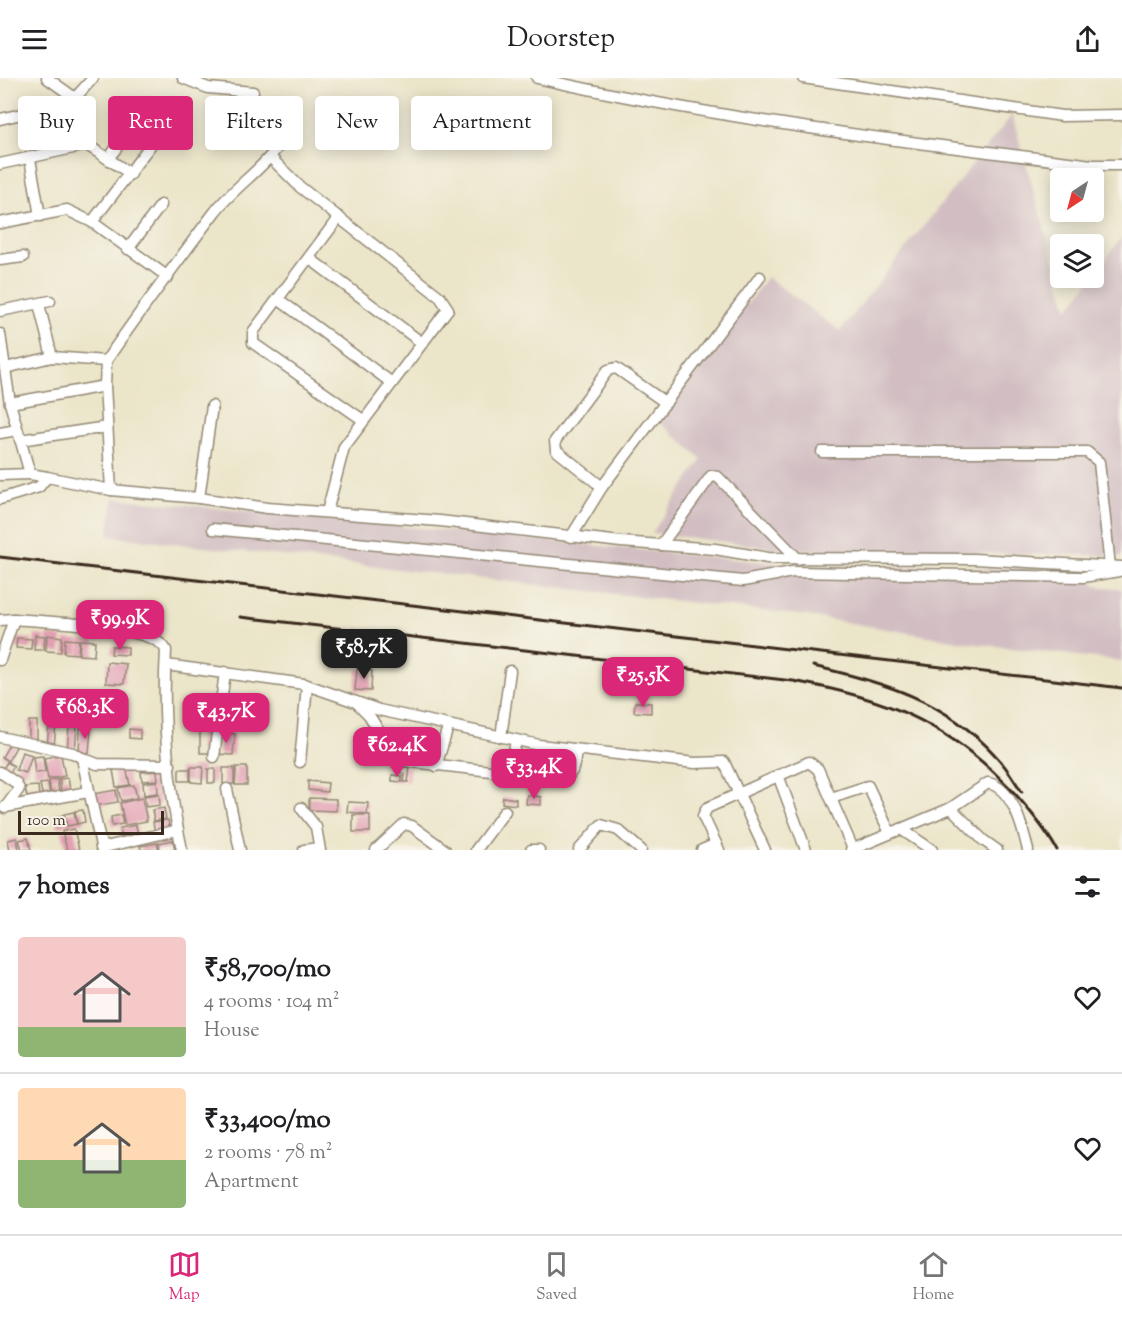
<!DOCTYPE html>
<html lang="en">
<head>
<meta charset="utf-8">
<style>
  body { margin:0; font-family:"Sorts Mill Goudy",serif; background:#f2f2f2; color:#202124; height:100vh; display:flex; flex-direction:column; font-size:22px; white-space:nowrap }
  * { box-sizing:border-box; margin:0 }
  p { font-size:20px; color:#757577 }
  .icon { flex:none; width:33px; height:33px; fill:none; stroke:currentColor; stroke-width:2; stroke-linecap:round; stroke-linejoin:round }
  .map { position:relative; height:772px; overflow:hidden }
  .sheet { display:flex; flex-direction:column; background:#fff; flex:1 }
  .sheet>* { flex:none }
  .guide { position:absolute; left:18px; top:18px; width:600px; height:54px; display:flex; gap:12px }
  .needle { width:39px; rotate:216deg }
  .fabs { position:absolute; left:1050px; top:90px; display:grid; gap:12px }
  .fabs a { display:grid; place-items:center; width:54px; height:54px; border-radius:6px; background:#fff; box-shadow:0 3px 15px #0003; font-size:30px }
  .scale { position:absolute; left:18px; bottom:15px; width:146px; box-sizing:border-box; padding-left:6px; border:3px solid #3b2a1e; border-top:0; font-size:16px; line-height:21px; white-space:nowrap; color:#3b2a1e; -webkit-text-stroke:4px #f7f3e8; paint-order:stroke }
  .price { position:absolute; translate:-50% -51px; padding:0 14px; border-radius:12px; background:#db2777; color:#fff; font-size:20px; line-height:39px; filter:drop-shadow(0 2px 3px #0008) }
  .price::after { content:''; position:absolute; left:50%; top:36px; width:18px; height:14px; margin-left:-9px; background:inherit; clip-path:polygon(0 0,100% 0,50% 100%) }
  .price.selected { background:#222; color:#fff }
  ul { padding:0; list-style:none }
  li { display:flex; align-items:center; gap:18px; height:150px; padding:0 18px }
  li+li { border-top:2px solid #e0e0e0 }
  li span { display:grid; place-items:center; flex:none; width:168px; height:120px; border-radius:6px; color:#555 }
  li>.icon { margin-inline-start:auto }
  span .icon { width:72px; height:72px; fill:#fffc; stroke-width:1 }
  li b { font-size:26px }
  h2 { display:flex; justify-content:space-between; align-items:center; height:72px; padding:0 18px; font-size:26px }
  .tag { padding:0 21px; border-radius:6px; background:#fff; box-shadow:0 3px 15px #0003; font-size:21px; line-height:54px }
  .tag.selected { background:#db2777; color:#fff }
  header { display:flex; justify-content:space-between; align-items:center; height:78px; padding:0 18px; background:#fff; font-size:27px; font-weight:600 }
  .tab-bar { display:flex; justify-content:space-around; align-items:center; height:84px; border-top:2px solid #e0e0e0; background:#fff; font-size:16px; color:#757577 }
  .tab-bar a { display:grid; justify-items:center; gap:3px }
  .tab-bar .selected { color:#db2777 }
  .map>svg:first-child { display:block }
  .industrial { fill:#d2bec2 }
  .building { fill:#e29fb3 }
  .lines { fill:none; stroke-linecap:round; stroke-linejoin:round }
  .minor-casing { stroke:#938874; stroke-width:13 }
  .minor { stroke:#fff; stroke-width:10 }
  .rail { stroke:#3b2a1e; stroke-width:3 }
</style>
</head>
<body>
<header><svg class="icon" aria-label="menu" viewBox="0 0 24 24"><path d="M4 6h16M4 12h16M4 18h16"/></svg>Doorstep<svg class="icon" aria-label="share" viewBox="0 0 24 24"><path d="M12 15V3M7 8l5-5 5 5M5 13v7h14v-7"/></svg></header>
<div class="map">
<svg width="1122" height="772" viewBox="0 0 1122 772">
  <rect width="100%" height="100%" fill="#f7f3e8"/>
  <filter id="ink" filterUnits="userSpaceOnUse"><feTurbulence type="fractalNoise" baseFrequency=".0167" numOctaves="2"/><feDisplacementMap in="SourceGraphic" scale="12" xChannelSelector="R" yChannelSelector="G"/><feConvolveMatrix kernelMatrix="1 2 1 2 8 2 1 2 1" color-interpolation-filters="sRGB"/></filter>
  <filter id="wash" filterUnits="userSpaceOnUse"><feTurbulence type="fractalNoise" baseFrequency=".008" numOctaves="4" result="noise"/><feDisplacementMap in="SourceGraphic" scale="24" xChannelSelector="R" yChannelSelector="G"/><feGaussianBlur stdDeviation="1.35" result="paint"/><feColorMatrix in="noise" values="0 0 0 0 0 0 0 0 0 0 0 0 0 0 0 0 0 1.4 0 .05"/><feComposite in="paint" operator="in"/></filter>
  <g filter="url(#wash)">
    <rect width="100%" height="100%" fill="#ebe5c9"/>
    <!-- industrial -->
    <g class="industrial">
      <path d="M1012 37 1068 232 1122 159V478L784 471 652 455 702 381 659 344 767 199 840 253Z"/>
      <path d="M114 420 802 488 1087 491 1095 508 1122 511V583L970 565 809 538 108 458Z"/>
    </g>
    <g id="blocks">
      <!-- building -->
      <g class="building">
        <path d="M35 557 45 558 44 572H34Z"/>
        <path d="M47 557 62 559 61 574 46 573Z"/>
        <path d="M17 560 32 561 31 571 16 570Z"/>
        <path d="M65 561 79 562 78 576 64 575Z"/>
        <path d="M80 562 95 563 94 578 79 577Z"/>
        <path d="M112 568 128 569V577L111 576Z"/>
        <path d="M107 584 126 586 124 606 106 605Z"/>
        <path d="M357 591 372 593 371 613 355 612Z"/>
        <path d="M105 615 121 616 119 636 103 634Z"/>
        <path d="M635 624 651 625V635L634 634Z"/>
        <rect x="29" y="643" width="8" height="18"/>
        <path d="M49 646H56L54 669 47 668Z"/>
        <path d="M69 648 77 649 75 673H67Z"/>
        <path d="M80 650 91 651 89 675 79 674Z"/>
        <path d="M129 651 140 652V661L129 660Z"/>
        <rect x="200" y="652" width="13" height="23"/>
        <path d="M220 654 235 656 233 677 218 676Z"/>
        <path d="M10 665 16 669 8 683 2 679Z"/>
        <path d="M22 674 32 677 26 695 16 692Z"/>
        <path d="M61 677 65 698 48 701 44 680Z"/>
        <path d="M43 678 45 694 35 695 33 679Z"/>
        <path d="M7 684 14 688 8 698 1 694Z"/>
        <path d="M126 689 130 707 116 709 113 692Z"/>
        <path d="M191 689H203L202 705 191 704Z"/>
        <path d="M236 689H247V707H235Z"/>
        <path d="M401 689H410L408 704H404L405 696 400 695Z"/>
        <rect x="223" y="690" width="11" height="16"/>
        <rect x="179" y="691" width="11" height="12"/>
        <rect x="208" y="691" width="7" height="14"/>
        <path d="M157 693 158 702 142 703 141 694Z"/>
        <path d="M392 697 402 698V704L392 703Z"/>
        <path d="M68 700 70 711 61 713 59 701Z"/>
        <path d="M57 701 59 715 51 717 49 703Z"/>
        <path d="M157 703 158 715 144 717 143 705Z"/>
        <path d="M308 703 328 705 327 714 308 712Z"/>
        <path d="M48 705 50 718 43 720 40 706Z"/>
        <path d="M134 707 137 720 121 723 118 710Z"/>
        <path d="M38 708 39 718 27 719 25 709Z"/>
        <path d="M116 712 118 724 95 728 93 716Z"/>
        <path d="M159 716 160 727 146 729 144 718Z"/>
        <path d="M527 717 541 719V727L526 726Z"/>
        <path d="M503 719 516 721V727L502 725Z"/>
        <path d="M142 720 147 743 125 747 120 725Z"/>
        <path d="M309 720 336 721V733L309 732Z"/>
        <path d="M348 724 368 725 367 736 347 734Z"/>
        <path d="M164 730 166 741 154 743 152 732Z"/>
        <path d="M83 732 85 744 77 746 75 733Z"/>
        <path d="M74 734 77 746 67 748 64 736Z"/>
        <path d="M63 737 65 748 58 749 56 739Z"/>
        <path d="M121 737 123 746 112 748 111 739Z"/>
        <rect x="353" y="737" width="17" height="17"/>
        <path d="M168 742 170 752 155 755 153 744Z"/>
        <path d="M136 747 138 758 122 761 120 750Z"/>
        <path d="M74 751 79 772H67L62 753Z"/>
        <path d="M17 760 19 772H10L8 762Z"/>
        <path d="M28 760 31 772H22L19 762Z"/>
        <path d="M173 762 175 772H160L159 765Z"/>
        <path d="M157 765 159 772H141L140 768Z"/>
      </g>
    </g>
  </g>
  <g filter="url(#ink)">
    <use href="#blocks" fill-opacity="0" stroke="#938874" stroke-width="1.5"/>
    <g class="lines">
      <defs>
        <g id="minor">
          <path d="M183 0 208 10 253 14"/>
          <path d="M537 0C720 42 907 64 1093 87H1122"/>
          <path d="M803 0 1062 38 1122 37"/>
          <path d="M75 20 93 0"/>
          <path d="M0 41 43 31 75 20 47 0"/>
          <path d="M271 80 300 109 440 219 448 231 344 369 327 434"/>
          <path d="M30 81 40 138"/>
          <path d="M108 81 134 47"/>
          <path d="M0 86 87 67 131 96"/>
          <path d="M339 139 253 254V265L363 342"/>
          <path d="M92 144 175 35"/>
          <path d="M0 145 67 132 92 144 168 199"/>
          <path d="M128 171 161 127"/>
          <path d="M309 180 422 265"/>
          <path d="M0 182 23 179"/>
          <path d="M278 221 392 305"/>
          <path d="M39 226 52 279"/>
          <path d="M0 233 50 223"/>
          <path d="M0 256 10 325 30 396 47 399"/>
          <path d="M5 290 52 279 106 283"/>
          <path d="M10 325 105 308"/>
          <path d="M0 355 17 352"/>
          <path d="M20 362 107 349"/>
          <path d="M822 374H1087L1099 384 1110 489"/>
          <path d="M0 397 30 396"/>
          <path d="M602 409 556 372 555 363 608 292 616 290 666 325"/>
          <path d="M111 412 105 308 106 283C140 233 177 184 214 135 243 97 289 79 293 27"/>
          <path d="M199 420 212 328"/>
          <path d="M0 421 39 409 47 399 111 412 199 420 267 430 440 443 621 464 715 471 768 480 974 481 1122 489"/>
          <path d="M213 451 743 503 792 494 1083 499 1119 493"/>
          <path d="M571 459 602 409 760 199"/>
          <path d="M661 467 711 398 718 399 798 481"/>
          <path d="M0 542 14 541C43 544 155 547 166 572 162 639 168 707 182 772"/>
          <path d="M0 582 14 541"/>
          <path d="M166 587 304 606 379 632 539 667 695 685 724 684 765 772"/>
          <path d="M356 624 369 637 396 681 403 683 560 701C575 699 574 685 576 673"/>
          <path d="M0 659 73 675 82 680"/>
          <path d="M501 659 510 593"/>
          <path d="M214 679 225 594"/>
          <path d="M300 684 307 607"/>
          <path d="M436 688 448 649"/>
          <path d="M0 694 16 705 19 711 5 730"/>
          <path d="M509 695 516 663"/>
          <path d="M778 697 806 772"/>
          <path d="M227 711 240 772"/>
          <path d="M831 720 868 708 890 755"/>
          <path d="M5 729 88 714"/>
          <path d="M301 730 316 749 320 772"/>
          <path d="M951 730 983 762 997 772"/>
          <path d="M901 751 932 772"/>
          <path d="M101 770 178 752"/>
          <path d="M102 772 82 680 97 686 170 687"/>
          <path d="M304 772 319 770"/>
          <path d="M376 772 404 746 412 748 445 772"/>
          <path d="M476 772 505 733"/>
          <path d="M531 772H539"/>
          <path d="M579 772 601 747 618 752 641 772"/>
          <path d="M702 772 716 766"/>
          <path d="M719 772 703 738 707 730 809 684 818 691 853 771"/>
          <path d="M851 772 951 730 988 705C1013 710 1023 751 1028 772"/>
        </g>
      </defs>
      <!-- minor casing -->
      <use href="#minor" class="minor-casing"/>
      <!-- minor -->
      <use href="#minor" class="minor"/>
      <!-- rail -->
      <g class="rail">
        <path d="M0 479 1122 610"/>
        <path d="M240 539 793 603C882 619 945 643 1010 710 1027 729 1045 750 1057 772"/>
        <path d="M813 588C883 604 945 622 995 677 1006 688 1014 702 1022 714"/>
      </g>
    </g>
  </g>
</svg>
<div class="fabs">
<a><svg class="needle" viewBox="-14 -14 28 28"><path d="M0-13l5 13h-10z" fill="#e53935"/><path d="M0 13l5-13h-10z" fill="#757577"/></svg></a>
<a><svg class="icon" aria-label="layers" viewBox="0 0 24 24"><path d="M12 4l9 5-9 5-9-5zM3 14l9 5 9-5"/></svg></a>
</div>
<div class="scale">100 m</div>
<b class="price" style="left:120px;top:573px">₹99.9K</b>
<b class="price selected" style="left:364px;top:602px">₹58.7K</b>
<b class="price" style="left:643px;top:630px">₹25.5K</b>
<b class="price" style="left:85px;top:662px">₹68.3K</b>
<b class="price" style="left:226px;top:666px">₹43.7K</b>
<b class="price" style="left:397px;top:700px">₹62.4K</b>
<b class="price" style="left:534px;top:722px">₹33.4K</b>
<div class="guide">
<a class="tag">Buy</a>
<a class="tag selected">Rent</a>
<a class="tag">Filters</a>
<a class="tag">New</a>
<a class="tag">Apartment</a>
</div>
</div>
<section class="sheet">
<h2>7 homes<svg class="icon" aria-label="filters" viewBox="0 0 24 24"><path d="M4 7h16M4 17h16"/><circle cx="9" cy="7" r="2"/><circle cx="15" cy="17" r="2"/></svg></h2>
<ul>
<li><span style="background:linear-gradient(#f6c9c9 75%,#8fb573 0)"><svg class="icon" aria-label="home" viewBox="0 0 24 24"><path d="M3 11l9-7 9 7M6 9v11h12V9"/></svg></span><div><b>₹58,700/mo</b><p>4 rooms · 104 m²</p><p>House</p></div><svg class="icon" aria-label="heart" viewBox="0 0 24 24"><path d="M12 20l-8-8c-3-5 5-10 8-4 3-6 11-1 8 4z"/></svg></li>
<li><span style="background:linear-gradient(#ffd9b3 60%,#8fb573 0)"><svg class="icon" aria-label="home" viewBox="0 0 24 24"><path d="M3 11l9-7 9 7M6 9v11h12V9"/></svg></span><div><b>₹33,400/mo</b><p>2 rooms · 78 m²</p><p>Apartment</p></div><svg class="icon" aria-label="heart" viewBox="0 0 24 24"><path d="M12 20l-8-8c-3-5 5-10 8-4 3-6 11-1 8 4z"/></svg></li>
</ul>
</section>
<nav class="tab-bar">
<a class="selected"><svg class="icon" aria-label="map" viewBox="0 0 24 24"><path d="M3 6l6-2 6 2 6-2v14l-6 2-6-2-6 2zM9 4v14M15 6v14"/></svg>Map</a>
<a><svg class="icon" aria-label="saved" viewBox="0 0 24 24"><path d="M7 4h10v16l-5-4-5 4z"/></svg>Saved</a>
<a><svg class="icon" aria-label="home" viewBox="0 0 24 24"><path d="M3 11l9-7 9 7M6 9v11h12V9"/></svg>Home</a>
</nav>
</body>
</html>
